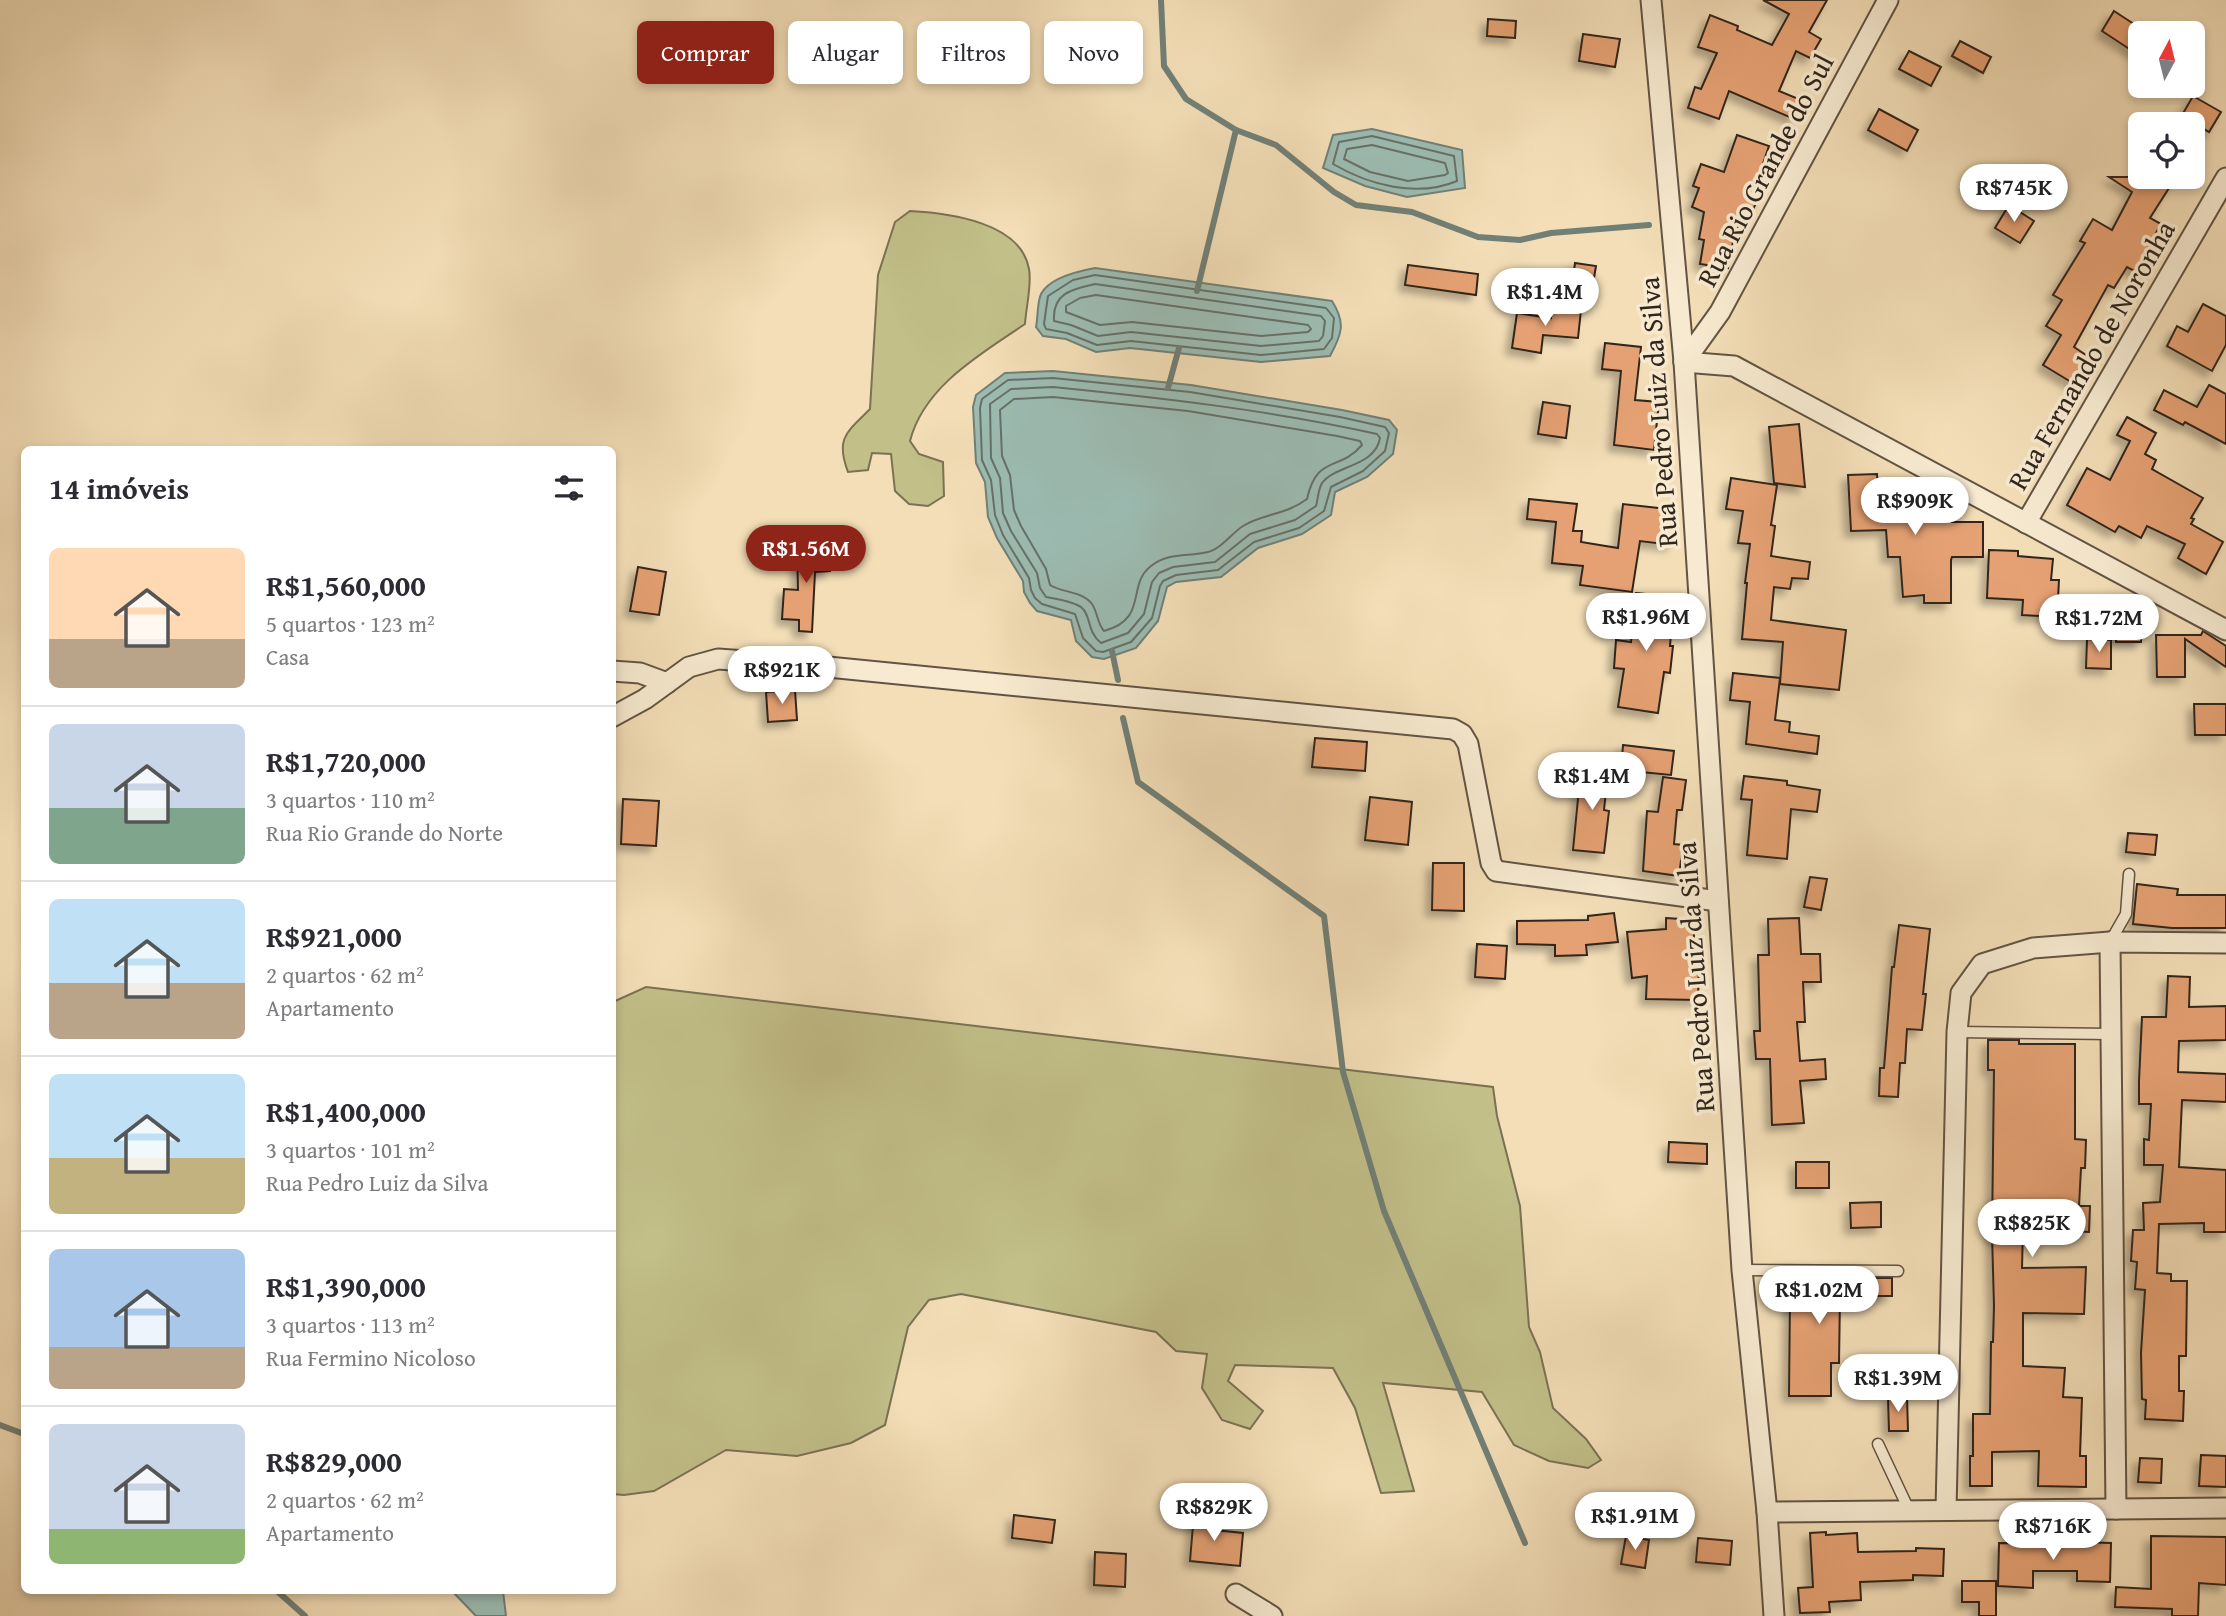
<!DOCTYPE html>
<html lang="pt">
<head>
<meta charset="utf-8">
<style>
  body { margin:0; font-family:"Gentium Book Plus",serif; background:#f2f2f3; color:#2b2b33; height:100vh; display:flex; flex-direction:column; font-size:26px; white-space:nowrap }
  * { box-sizing:border-box; margin:0 }
  p { font-size:23px; color:#7c7c81 }
  .icon { flex:none; width:38px; height:38px; fill:none; stroke:currentColor; stroke-width:2; stroke-linecap:round; stroke-linejoin:round }
  .map { position:relative; flex:1; overflow:hidden }
  .drawer { position:absolute; left:21px; top:446px; width:595px; height:1148px; display:flex; flex-direction:column; background:#fff; border-radius:10px; box-shadow:0 4px 10px #0003 }
  .drawer>* { flex:none }
  .banner { position:absolute; left:637px; top:21px; width:665px; height:63px; display:flex; gap:14px }
  .needle { width:46px; rotate:7deg }
  .controls { position:absolute; left:2128px; top:21px; display:grid; gap:14px }
  .controls a { display:grid; place-items:center; width:77px; height:77px; border-radius:10px; background:#fff; box-shadow:0 4px 10px #0003; font-size:35px }
  .price { position:absolute; translate:-50% -60px; padding:0 16px; border-radius:24px; background:#fff; color:#222; font-size:23px; line-height:46px; filter:drop-shadow(0 2px 4px #0008) }
  .price::after { content:''; position:absolute; left:50%; top:42px; width:21px; height:16px; margin-left:-10px; background:inherit; clip-path:polygon(0 0,100% 0,50% 100%) }
  .price.current { background:#8f2418; color:#fff }
  ul { padding:0; list-style:none }
  li { display:flex; align-items:center; gap:21px; height:175px; padding:0 28px }
  li+li { border-top:2px solid #e1e1e2 }
  li span { display:grid; place-items:center; flex:none; width:196px; height:140px; border-radius:10px; color:#555 }
  li>.icon { margin-inline-start:auto }
  span .icon { width:84px; height:84px; fill:#fffc; stroke-width:1 }
  li b { font-size:30px }
  h2 { display:flex; justify-content:space-between; align-items:center; height:84px; padding:0 28px; font-size:30px }
  .tag { padding:0 24px; border-radius:10px; background:#fff; box-shadow:0 4px 10px #0003; font-size:24px; line-height:63px }
  .tag.current { background:#8f2418; color:#fff }
  .map>svg:first-child { display:block }
  .green { fill:#c2bf89; stroke:#7a7253; stroke-width:2 }
  .water { fill:#9cbcb3; stroke:#718077; stroke-width:2 }
  .lines { fill:none; stroke-linecap:round; stroke-linejoin:round }
  .shore { stroke:#667168; stroke-width:2 }
  .stream { stroke:#718077; stroke-width:6 }
  .building { fill:#e5a173; stroke:#31261d; stroke-width:2; filter:url(#shadow) }
  .service-casing { stroke:#625444; stroke-width:13 }
  .minor-casing { stroke:#625444; stroke-width:23 }
  .service { stroke:#f7ead0; stroke-width:10 }
  .minor { stroke:#f7ead0; stroke-width:19 }
  .labels { text-anchor:middle; stroke-width:7; stroke-linejoin:round; paint-order:stroke }
  .street-label { font-size:28px; fill:#31261d; stroke:#f7ead0 }
</style>
</head>
<body>
<div class="map">
<svg width="2226" height="1616" viewBox="0 0 2226 1616">
  <defs>
    <filter id="shadow"><feDropShadow dx="-6" dy="6" stdDeviation="3.5" flood-color="#0004"/></filter>
  </defs>
  <rect width="100%" height="100%" fill="#f3deb7"/>
  <filter id="stains"><feTurbulence type="fractalNoise" baseFrequency=".00286" numOctaves="4"/><feColorMatrix values="0 0 0 0 .2 0 0 0 0 .09 0 0 0 0 .02 0 0 0 .5 -.17"/></filter>
  <radialGradient id="worn" r=".72"><stop offset=".6" stop-color="#630" stop-opacity="0"/><stop offset="1" stop-color="#630" stop-opacity=".3"/></radialGradient>
  <!-- green -->
  <g class="green">
    <path d="M910 211C948 213 1021 222 1029 269 1032 285 1026 307 1025 324 981 354 924 386 910 441L919 454 943 462 944 496 928 506 909 504 895 491 891 454 872 453 868 470 848 472C835 438 847 432 870 409L878 275 895 222Z"/>
    <path d="M646 987 1493 1087 1497 1116 1520 1206 1529 1327 1540 1352 1553 1408 1586 1439 1601 1460 1588 1468 1549 1461 1514 1445 1482 1392 1383 1383 1414 1491 1381 1493 1355 1408 1333 1368 1235 1365 1228 1381 1263 1411 1250 1429 1222 1420 1202 1388 1207 1354 1176 1351 1156 1332 961 1294 929 1300 908 1327 885 1425 851 1443 797 1456 726 1450 654 1491 624 1495 613 1494V1002Z"/>
  </g>
  <!-- water -->
  <g class="water">
    <path d="M1372 129 1462 150 1465 188 1407 197 1365 186 1323 168 1333 135Z"/>
    <path d="M1095 268 1332 301C1346 323 1342 334 1330 356L1261 362 1130 348 1096 352 1066 339 1043 336 1036 327C1038 318 1037 303 1041 294 1049 278 1079 271 1095 268Z"/>
    <path d="M1053 371 1191 385 1342 410 1389 420 1397 430 1393 454 1367 477 1335 492 1331 515 1302 534 1258 548 1221 577 1176 582 1167 587 1158 621 1136 648 1104 659 1092 657 1076 641 1071 620 1037 611 1030 603 1024 592 1023 581 997 538 988 517 985 482 976 463 973 407 976 395 1005 373Z"/>
    <path d="M452 1591H503L506 1616H476Z"/>
  </g>
  <g class="lines">
    <!-- shore -->
    <g class="shore">
      <path d="M1372 136 1454 156 1457 181C1417 198 1369 185 1333 164L1339 142Z"/>
      <path d="M1372 145 1445 163 1448 173 1445 175 1408 181 1370 172 1344 159 1347 149Z"/>
      <path d="M1095 275 1326 308 1334 318 1332 338 1324 349 1261 355 1131 341 1097 345 1067 333 1046 329 1044 324 1048 296 1073 280Z"/>
      <path d="M1095 284 1321 316 1325 321 1323 336 1319 341 1261 346 1131 332 1098 336 1071 325 1054 321C1052 293 1072 289 1095 284Z"/>
      <path d="M1096 295 1308 325 1311 329 1308 332 1261 336 1132 322 1100 325 1066 312V306L1080 298Z"/>
      <path d="M1053 378 1190 392 1340 417 1385 427 1389 433 1385 451 1363 471 1331 487 1324 511 1299 528 1254 542 1218 570 1176 575 1163 581 1160 586 1152 618 1131 642 1103 652 1096 651 1083 638 1075 614 1042 604 1035 598 1031 590 1029 578 1003 535 995 515 991 480 982 460 980 408 982 399 1008 380Z"/>
      <path d="M1053 387C1162 398 1270 410 1377 434L1380 438C1375 467 1335 465 1322 483 1318 490 1318 499 1316 506L1295 520 1250 534 1215 562 1173 567 1159 573 1152 582 1144 614 1128 633 1101 643C1086 631 1092 616 1081 607 1072 601 1057 599 1046 597L1040 588 1037 573 1011 531 1003 513 1000 478 991 458 990 404 1011 389Z"/>
      <path d="M1053 397 1188 411 1337 436 1360 441 1362 445C1339 472 1317 454 1307 499 1286 515 1262 514 1243 526 1232 533 1221 549 1208 552 1188 557 1169 552 1151 566 1126 585 1149 619 1104 631 1097 623 1098 613 1092 604 1082 591 1063 593 1050 585L1046 569 1021 526 1014 510 1010 475 1002 456 1000 410 1014 399Z"/>
    </g>
    <!-- stream -->
    <g class="stream">
      <path d="M1161 0 1164 66 1186 99 1236 130 1276 145 1334 192 1356 205 1412 212 1478 237 1520 240 1551 233 1649 225"/>
      <path d="M1197 291 1236 130"/>
      <path d="M1168 388 1179 348"/>
      <path d="M1112 651 1118 680"/>
      <path d="M1123 718 1138 782 1324 916 1343 1072 1384 1211 1525 1543"/>
      <path d="M0 1425 24 1434"/>
      <path d="M277 1591 305 1616"/>
    </g>
  </g>
  <!-- building -->
  <g class="building">
    <path d="M1763 0H1827L1809 32 1821 39 1810 58 1796 51 1779 91 1801 100 1794 119 1729 91 1719 119 1688 108 1695 87 1701 89 1717 53 1698 47 1710 15 1738 26 1737 30 1772 45 1789 14Z"/>
    <path d="M2114 11 2140 28V56L2102 31Z"/>
    <path d="M1488 19 1516 21 1515 38 1487 36Z"/>
    <path d="M1583 34 1620 39 1615 67 1579 61Z"/>
    <path d="M1960 41 1991 57 1983 73 1952 56Z"/>
    <path d="M1909 51 1941 67 1931 86 1899 69Z"/>
    <path d="M2193 96 2221 112 2209 132 2196 124H2177Z"/>
    <path d="M1879 109 1918 130 1907 151 1868 130Z"/>
    <path d="M1737 135 1769 146 1756 184 1762 187 1753 210 1746 208 1734 236 1728 268 1700 264 1704 240 1699 239 1704 212 1692 207 1699 188 1693 186 1701 164 1724 172Z"/>
    <path d="M2109 177H2176L2150 218 2161 224 2147 249 2158 256 2146 277 2127 267 2114 288 2108 285 2074 347 2092 359 2076 385 2043 365 2061 335 2046 326 2062 300 2053 295 2085 243 2080 241 2093 219 2112 230 2132 192Z"/>
    <path d="M2009 205 2034 221 2020 243 1995 228Z"/>
    <path d="M1575 263 1596 266 1590 301 1570 298Z"/>
    <path d="M1408 265 1478 274 1476 295 1405 285Z"/>
    <path d="M2203 304 2226 316V345L2212 371 2167 346 2177 326 2188 332Z"/>
    <path d="M1552 307 1581 310 1578 338 1543 335 1541 353 1512 348 1517 313 1551 318Z"/>
    <path d="M1605 343 1641 347 1635 400 1659 402 1654 450 1614 445 1621 371 1602 369Z"/>
    <path d="M2209 385 2226 394V444L2185 422 2183 425 2154 410 2164 390 2197 407Z"/>
    <path d="M1543 402 1570 406 1566 438 1538 434Z"/>
    <path d="M2127 417 2156 433 2145 454 2156 460 2152 469 2203 498 2191 518 2194 519 2191 524 2223 542 2206 574 2178 558 2185 544 2147 526 2141 538 2119 526 2115 532 2067 505 2087 468 2110 480 2130 441 2117 435Z"/>
    <path d="M1799 424 1805 487 1774 483 1769 427Z"/>
    <path d="M1877 474 1878 493 1910 491 1912 508 1952 507V522H1983V557H1952L1951 560V603H1924V595L1903 597 1900 557H1888L1886 530 1851 531 1848 475Z"/>
    <path d="M1731 478 1777 485 1771 525 1775 526 1771 556 1810 562 1808 579 1792 578 1790 589 1774 587 1771 620 1846 630 1839 690 1780 684 1783 642 1742 639 1747 583H1745L1750 544 1738 543 1743 511 1726 509Z"/>
    <path d="M1529 499 1577 504 1573 531H1582L1581 542 1618 548 1623 504 1676 510 1672 545 1640 541 1632 592 1580 585 1583 566 1552 563 1556 522 1527 519Z"/>
    <path d="M830 544V571L815 572 812 632 799 631V620L782 619 784 589 798 590 797 545Z"/>
    <path d="M1989 550 2018 551V556L2053 559 2051 580H2059L2057 617 2022 615 2023 600 1987 598Z"/>
    <path d="M638 567 666 572 659 615 630 611Z"/>
    <path d="M1636 593 1674 597 1670 646H1673L1670 673 1664 672 1658 713 1618 707 1624 669 1614 668 1616 640 1631 642Z"/>
    <path d="M2116 611H2142L2141 642H2116Z"/>
    <path d="M2203 631 2226 646V667L2185 639V677H2157L2156 635H2201Z"/>
    <path d="M2087 639 2111 640V669L2086 668Z"/>
    <path d="M1733 673 1780 678 1775 720 1790 722 1789 732 1819 736 1817 754 1746 744 1750 702 1730 700Z"/>
    <path d="M795 690 797 720 768 722 766 692Z"/>
    <path d="M2194 704H2226V735H2195Z"/>
    <path d="M1315 738 1367 742 1365 771 1312 767Z"/>
    <path d="M1623 745 1674 751 1671 775 1621 770Z"/>
    <path d="M1581 768 1608 771 1604 810 1609 811 1604 853 1573 850Z"/>
    <path d="M1744 776 1787 781V785L1820 790 1817 812 1791 809 1787 859 1747 855 1752 800 1741 799Z"/>
    <path d="M1663 777 1686 780 1682 810H1677L1674 844 1683 845 1679 876 1643 871 1647 811 1658 812Z"/>
    <path d="M1370 797 1412 802 1408 845 1365 840Z"/>
    <path d="M623 799 659 801 656 846 621 844Z"/>
    <path d="M2128 833 2157 835 2155 855 2126 852Z"/>
    <path d="M1433 863H1464V911L1432 910Z"/>
    <path d="M1810 877 1827 879 1821 910 1804 907Z"/>
    <path d="M2137 884 2178 889 2177 895H2226V928H2172L2133 924Z"/>
    <path d="M1614 913 1618 942 1586 945 1587 955 1555 956V945L1517 944V921L1588 920V916Z"/>
    <path d="M1666 918 1695 920 1692 964 1699 965 1698 1000 1646 999 1647 976 1632 978 1627 932 1666 929Z"/>
    <path d="M1799 918 1801 954H1820L1821 982H1803L1805 1022H1797L1800 1061 1825 1059 1826 1079 1800 1081 1804 1123 1772 1125 1770 1059H1756L1754 1031H1760L1758 955H1769L1768 919Z"/>
    <path d="M1899 925 1930 929 1923 994H1926L1922 1030 1907 1029 1905 1063H1900L1898 1097 1879 1096 1880 1068H1884L1892 967H1894Z"/>
    <path d="M1477 944 1507 946 1505 979 1475 977Z"/>
    <path d="M2168 976 2190 977 2189 1007 2226 1006V1040L2179 1041 2178 1072 2226 1074V1102L2182 1100 2179 1167 2226 1170V1232H2204V1223L2159 1224 2157 1273 2171 1274V1281H2187L2186 1356H2179V1391H2184L2183 1421 2145 1419 2146 1400 2142 1399 2141 1353 2145 1290 2135 1289 2137 1262 2131 1261 2133 1230H2144L2143 1203 2160 1202 2163 1165H2144V1139L2149 1140 2151 1104H2139V1081L2142 1017H2166Z"/>
    <path d="M1988 1040H2019V1044H2075V1139L2086 1140 2085 1168H2081L2079 1206H2090L2089 1232 2023 1229 2022 1268 2086 1267 2084 1314 2023 1313V1366L2065 1368 2063 1397 2082 1398 2080 1456H2086V1487L2038 1486 2039 1451 1992 1452V1486H1970V1456H1973V1414H1990L1991 1342H1993L1994 1306 1992 1234 1994 1070H1988Z"/>
    <path d="M1669 1142 1707 1144V1164L1668 1162Z"/>
    <rect x="1796" y="1162" width="33" height="26"/>
    <path d="M1881 1202V1227L1851 1228 1850 1203Z"/>
    <path d="M1768 1278H1892V1296H1840L1839 1363H1831V1396H1789L1790 1295H1768Z"/>
    <path d="M1907 1397 1908 1431H1889L1888 1398Z"/>
    <path d="M2201 1455 2226 1456V1487L2199 1486Z"/>
    <path d="M2140 1458 2162 1459 2161 1483 2138 1482Z"/>
    <path d="M1194 1513 1217 1515 1215 1530 1243 1533 1240 1566 1190 1561Z"/>
    <path d="M1014 1515 1055 1520 1052 1543 1012 1538Z"/>
    <path d="M1826 1532V1535L1857 1533 1858 1552 1916 1551V1548L1944 1549 1943 1576 1913 1575V1580L1860 1582 1861 1600 1829 1602 1830 1612 1800 1613 1798 1588 1813 1587 1810 1533Z"/>
    <path d="M1626 1536 1649 1540 1645 1568 1621 1564Z"/>
    <path d="M2151 1536 2226 1537V1585L2199 1583 2198 1616H2172V1609L2115 1607 2116 1587 2151 1589Z"/>
    <path d="M1698 1538 1732 1541 1730 1565 1696 1562Z"/>
    <path d="M2078 1542 2111 1543 2110 1582 2077 1581V1571H2033V1588L1998 1586 1999 1543 2078 1544Z"/>
    <path d="M1095 1552 1126 1554 1125 1587 1094 1585Z"/>
    <path d="M1962 1581H1996V1616H1979V1602H1962Z"/>
  </g>
  <g class="lines">
    <defs>
      <g id="service">
        <path d="M2110 942 2126 914 2129 874"/>
        <path d="M1957 1032 2111 1034"/>
        <path d="M1742 1270 1898 1271"/>
        <path d="M1878 1444 1909 1510"/>
      </g>
      <g id="minor">
        <path d="M1651 0 1684 362 1742 1270 1767 1512 1774 1616"/>
        <path d="M1684 362 1734 366 2226 630"/>
        <path d="M1684 362 1720 312 1888 0"/>
        <path d="M2026 523 2226 178"/>
        <path d="M612 671 640 673 667 683"/>
        <path d="M612 717 645 699 689 667 718 659 818 666 1453 729 1462 734 1468 744 1491 863 1496 871 1718 901"/>
        <path d="M2110 942 2116 1509"/>
        <path d="M1946 1510 1957 1032 1961 993 1982 964 2033 948 2110 942 2226 943"/>
        <path d="M1767 1512 2226 1508"/>
        <path d="M1236 1594 1272 1616"/>
      </g>
    </defs>
    <!-- service casing -->
    <use href="#service" class="service-casing"/>
    <!-- minor casing -->
    <use href="#minor" class="minor-casing"/>
    <!-- service -->
    <use href="#service" class="service"/>
    <!-- minor -->
    <use href="#minor" class="minor"/>
  </g>
  <g class="labels">
    <!-- street labels -->
    <g class="street-label">
      <text transform="translate(1765 170) rotate(-62)" y="10">Rua Rio Grande do Sul</text>
      <text transform="translate(2091 355) rotate(-60)" y="10">Rua Fernando de Noronha</text>
      <text transform="translate(1658 412) rotate(-94)" y="10">Rua Pedro Luiz da Silva</text>
      <text transform="translate(1695 977) rotate(-94)" y="10">Rua Pedro Luiz da Silva</text>
    </g>
  </g>
  <rect width="100%" height="100%" filter="url(#stains)"/>
  <rect width="100%" height="100%" fill="url(#worn)"/>
</svg>
<div class="controls">
<a><svg class="needle" viewBox="-14 -14 28 28"><path d="M0-13l5 13h-10z" fill="#e53935"/><path d="M0 13l5-13h-10z" fill="#7c7c81"/></svg></a>
<a><svg class="icon" aria-label="locate" viewBox="0 0 24 24"><circle cx="12" cy="12" r="6"/><path d="M12 2v4M12 18v4M2 12h4M18 12h4"/></svg></a>
</div>
<b class="price" style="left:2014px;top:224px">R$745K</b>
<b class="price" style="left:1545px;top:328px">R$1.4M</b>
<b class="price" style="left:1915px;top:537px">R$909K</b>
<b class="price current" style="left:806px;top:585px">R$1.56M</b>
<b class="price" style="left:1646px;top:653px">R$1.96M</b>
<b class="price" style="left:2099px;top:654px">R$1.72M</b>
<b class="price" style="left:782px;top:706px">R$921K</b>
<b class="price" style="left:1592px;top:812px">R$1.4M</b>
<b class="price" style="left:2032px;top:1259px">R$825K</b>
<b class="price" style="left:1819px;top:1326px">R$1.02M</b>
<b class="price" style="left:1898px;top:1414px">R$1.39M</b>
<b class="price" style="left:1214px;top:1543px">R$829K</b>
<b class="price" style="left:1635px;top:1552px">R$1.91M</b>
<b class="price" style="left:2053px;top:1562px">R$716K</b>
<div class="banner">
<a class="tag current">Comprar</a>
<a class="tag">Alugar</a>
<a class="tag">Filtros</a>
<a class="tag">Novo</a>
</div>
<section class="drawer">
<h2>14 imóveis<svg class="icon" aria-label="filters" viewBox="0 0 24 24"><path d="M4 7h16M4 17h16"/><circle cx="9" cy="7" r="2"/><circle cx="15" cy="17" r="2"/></svg></h2>
<ul>
<li><span style="background:linear-gradient(#ffd9b3 65%,#b9a48a 0)"><svg class="icon" aria-label="home" viewBox="0 0 24 24"><path d="M3 11l9-7 9 7M6 9v11h12V9"/></svg></span><div><b>R$1,560,000</b><p>5 quartos · 123 m²</p><p>Casa</p></div></li>
<li><span style="background:linear-gradient(#c9d6e8 60%,#7fa58c 0)"><svg class="icon" aria-label="home" viewBox="0 0 24 24"><path d="M3 11l9-7 9 7M6 9v11h12V9"/></svg></span><div><b>R$1,720,000</b><p>3 quartos · 110 m²</p><p>Rua Rio Grande do Norte</p></div></li>
<li><span style="background:linear-gradient(#bfe0f5 60%,#b9a48a 0)"><svg class="icon" aria-label="home" viewBox="0 0 24 24"><path d="M3 11l9-7 9 7M6 9v11h12V9"/></svg></span><div><b>R$921,000</b><p>2 quartos · 62 m²</p><p>Apartamento</p></div></li>
<li><span style="background:linear-gradient(#bfe0f5 60%,#c2b280 0)"><svg class="icon" aria-label="home" viewBox="0 0 24 24"><path d="M3 11l9-7 9 7M6 9v11h12V9"/></svg></span><div><b>R$1,400,000</b><p>3 quartos · 101 m²</p><p>Rua Pedro Luiz da Silva</p></div></li>
<li><span style="background:linear-gradient(#a9c7e8 70%,#b9a48a 0)"><svg class="icon" aria-label="home" viewBox="0 0 24 24"><path d="M3 11l9-7 9 7M6 9v11h12V9"/></svg></span><div><b>R$1,390,000</b><p>3 quartos · 113 m²</p><p>Rua Fermino Nicoloso</p></div></li>
<li><span style="background:linear-gradient(#c9d6e8 75%,#8fb573 0)"><svg class="icon" aria-label="home" viewBox="0 0 24 24"><path d="M3 11l9-7 9 7M6 9v11h12V9"/></svg></span><div><b>R$829,000</b><p>2 quartos · 62 m²</p><p>Apartamento</p></div></li>
</ul>
</section>
</div>
</body>
</html>
